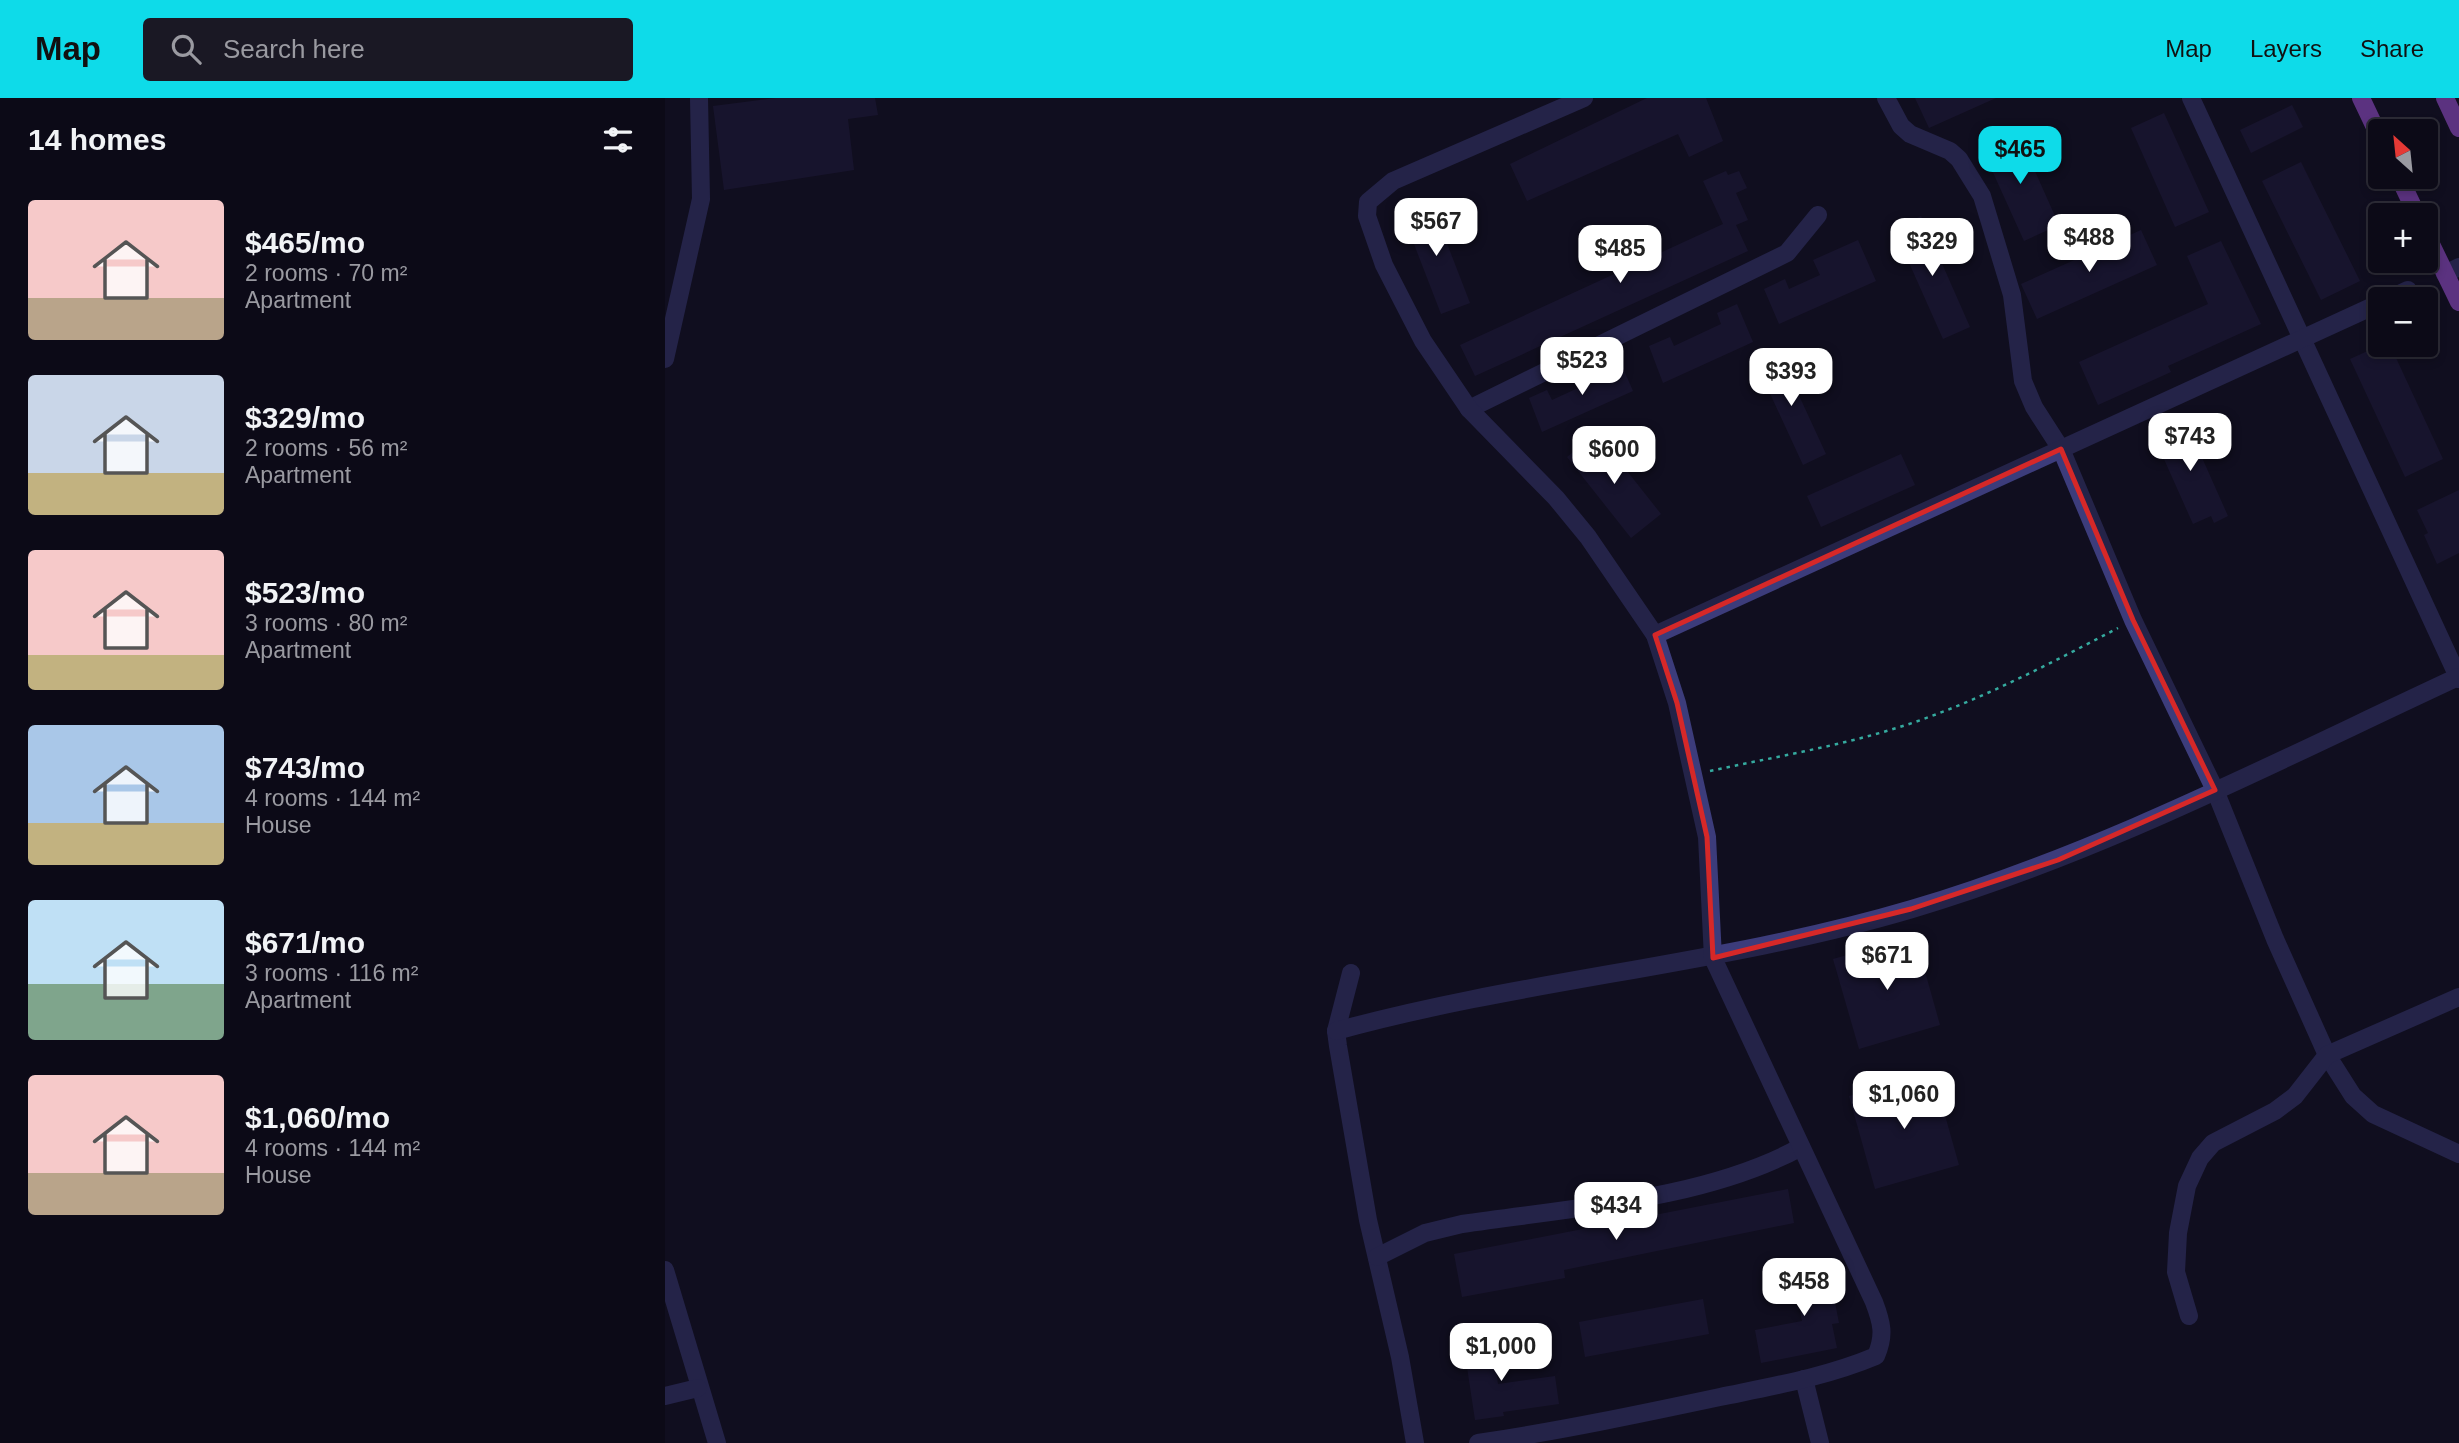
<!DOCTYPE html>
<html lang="en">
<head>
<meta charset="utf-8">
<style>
  body { margin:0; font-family:Arial,sans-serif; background:#1a1824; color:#f1f3f6; height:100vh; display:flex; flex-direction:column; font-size:26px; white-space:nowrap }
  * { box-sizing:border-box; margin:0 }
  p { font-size:23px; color:#9a9aa1 }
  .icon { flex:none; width:38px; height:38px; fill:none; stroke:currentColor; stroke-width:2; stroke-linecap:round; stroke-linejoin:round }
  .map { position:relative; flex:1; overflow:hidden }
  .details { display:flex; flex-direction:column; background:#0c0a17; width:665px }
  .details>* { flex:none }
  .needle { width:46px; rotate:333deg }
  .fabs { position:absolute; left:1703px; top:21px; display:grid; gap:14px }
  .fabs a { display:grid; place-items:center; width:70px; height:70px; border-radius:7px; background:#0c0a17; box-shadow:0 4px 10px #0003,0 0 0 2px #2c2b36; font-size:35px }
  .price { position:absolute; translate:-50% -60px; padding:0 16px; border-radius:14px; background:#fff; color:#222; font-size:23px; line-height:46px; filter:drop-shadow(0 2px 4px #0008) }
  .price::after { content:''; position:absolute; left:50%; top:42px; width:21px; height:16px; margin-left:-10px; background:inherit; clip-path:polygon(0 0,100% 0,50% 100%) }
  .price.selected { background:#0edbe9; color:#111 }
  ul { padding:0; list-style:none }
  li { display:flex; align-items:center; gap:21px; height:175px; padding:0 28px }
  li span { display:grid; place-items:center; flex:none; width:196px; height:140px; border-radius:7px; color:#555 }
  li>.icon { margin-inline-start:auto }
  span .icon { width:84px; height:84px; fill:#fffc; stroke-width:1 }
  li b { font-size:30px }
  h2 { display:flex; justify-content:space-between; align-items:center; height:84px; padding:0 28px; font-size:30px }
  header { display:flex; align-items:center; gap:42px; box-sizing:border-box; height:98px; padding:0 35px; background:#0edbe9; color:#111 }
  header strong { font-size:33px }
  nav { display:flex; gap:38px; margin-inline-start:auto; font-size:24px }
  .search { width:490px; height:63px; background:#1a1824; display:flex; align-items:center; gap:18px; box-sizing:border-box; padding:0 24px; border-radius:7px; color:#9a9aa1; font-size:26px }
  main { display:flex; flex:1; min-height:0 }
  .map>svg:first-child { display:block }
  .building { fill:#211b3f }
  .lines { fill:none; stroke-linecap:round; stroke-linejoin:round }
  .path { stroke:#35aa9f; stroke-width:2.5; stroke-dasharray:3.5 5; stroke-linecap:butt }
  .minor { stroke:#3c3c7b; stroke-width:18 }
  .major { stroke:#b75df5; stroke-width:18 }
  .marked { fill:none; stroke:#d62828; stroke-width:5; stroke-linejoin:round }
</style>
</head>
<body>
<header>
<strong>Map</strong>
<div class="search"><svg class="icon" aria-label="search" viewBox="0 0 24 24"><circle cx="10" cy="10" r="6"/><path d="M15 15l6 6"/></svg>Search here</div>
<nav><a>Map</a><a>Layers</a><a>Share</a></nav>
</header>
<main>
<section class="details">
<h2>14 homes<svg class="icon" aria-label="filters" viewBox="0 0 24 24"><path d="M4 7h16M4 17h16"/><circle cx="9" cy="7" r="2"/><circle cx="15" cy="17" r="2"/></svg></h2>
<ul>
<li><span style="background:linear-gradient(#f6c9c9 70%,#b9a48a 0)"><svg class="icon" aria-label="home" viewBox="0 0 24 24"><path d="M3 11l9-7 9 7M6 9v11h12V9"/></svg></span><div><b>$465/mo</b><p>2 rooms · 70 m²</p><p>Apartment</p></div></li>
<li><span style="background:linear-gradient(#c9d6e8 70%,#c2b280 0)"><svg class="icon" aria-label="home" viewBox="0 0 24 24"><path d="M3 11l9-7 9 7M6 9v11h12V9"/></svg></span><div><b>$329/mo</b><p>2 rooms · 56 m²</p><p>Apartment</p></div></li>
<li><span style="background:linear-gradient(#f6c9c9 75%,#c2b280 0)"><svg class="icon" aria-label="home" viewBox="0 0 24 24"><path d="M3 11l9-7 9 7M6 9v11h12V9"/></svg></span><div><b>$523/mo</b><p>3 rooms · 80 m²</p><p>Apartment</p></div></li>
<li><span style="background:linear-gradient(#a9c7e8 70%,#c2b280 0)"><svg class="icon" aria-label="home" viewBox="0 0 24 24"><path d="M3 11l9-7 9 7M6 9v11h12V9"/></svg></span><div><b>$743/mo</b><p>4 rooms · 144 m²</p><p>House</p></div></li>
<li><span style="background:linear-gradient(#bfe0f5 60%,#7fa58c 0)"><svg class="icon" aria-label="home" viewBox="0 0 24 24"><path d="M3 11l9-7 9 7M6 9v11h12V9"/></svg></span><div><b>$671/mo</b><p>3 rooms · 116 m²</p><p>Apartment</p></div></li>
<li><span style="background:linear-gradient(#f6c9c9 70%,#b9a48a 0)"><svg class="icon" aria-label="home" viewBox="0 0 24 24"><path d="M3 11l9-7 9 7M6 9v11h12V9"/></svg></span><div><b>$1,060/mo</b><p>4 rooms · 144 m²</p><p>House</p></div></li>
</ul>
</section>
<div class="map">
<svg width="1794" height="1345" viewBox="0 0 1794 1345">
  <rect width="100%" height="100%" fill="#100e1f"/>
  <!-- building -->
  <g class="building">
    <path d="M111 0H210L213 17 183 21 189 72 59 92 48 8Z"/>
    <path d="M982 0H1041L1058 43 1024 59 1013 36 862 103 845 66Z"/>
    <path d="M1250 0H1331L1264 30Z"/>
    <path d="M1627 7 1638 29 1586 55 1575 32Z"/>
    <path d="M1499 15 1544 114 1510 129 1466 30Z"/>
    <path d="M1352 33 1394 127 1359 143 1316 48Z"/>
    <path d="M1636 64 1695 183 1656 202 1597 83Z"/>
    <path d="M1061 73 1063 77 1074 73 1082 90 1071 95 1083 122 1071 127 1083 153 810 278 795 247 1058 126 1038 83Z"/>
    <path d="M766 104 805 205 776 216 737 115Z"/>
    <path d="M1256 118 1305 229 1278 241 1229 131Z"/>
    <path d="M1476 132 1492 167 1372 221 1356 186Z"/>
    <path d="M1193 142 1211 183 1114 226 1099 191 1120 181 1124 191 1155 177 1148 162Z"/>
    <path d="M1556 143 1596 226 1503 268 1506 274 1433 307 1414 264 1543 206 1522 158Z"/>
    <path d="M1072 206 1088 244 998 285 984 248 1005 239 1009 248 1056 226 1052 215Z"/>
    <path d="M1716 247H1725L1778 361 1740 379 1685 261Z"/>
    <path d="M1113 252 1161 356 1138 367 1090 263Z"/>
    <path d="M954 261 968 293 877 334 864 300 882 292 887 302 939 278 935 269Z"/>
    <path d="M1518 317 1563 418 1549 425 1546 418 1528 426 1490 341 1508 333 1504 323Z"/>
    <path d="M932 335 996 416 966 440 902 359Z"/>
    <path d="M1236 356 1250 387 1156 429 1142 398Z"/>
    <path d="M1794 392V455L1772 466 1759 437 1763 435 1752 412Z"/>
    <path d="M1250 838 1275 927 1194 951 1168 861Z"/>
    <path d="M1268 975 1294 1067 1210 1091 1184 998Z"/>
    <path d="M1123 1091 1129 1125 899 1172 900 1180 797 1199 789 1156Z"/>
    <path d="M1162 1163 1174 1225 1167 1226 1172 1250 1096 1265 1090 1232 1137 1223 1126 1170Z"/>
    <path d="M1038 1201 1044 1236 920 1259 914 1224Z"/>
    <path d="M825 1232 833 1286 890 1278 894 1306 838 1314 839 1318 810 1322 797 1236Z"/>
  </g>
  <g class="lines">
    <!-- path -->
    <path class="path" d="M1045 673C1118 657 1194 645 1264 619 1329 595 1392 562 1453 530"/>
    <!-- minor -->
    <g class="minor">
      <path d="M1221 0 1236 28 1245 36 1285 53 1294 61 1317 98 1347 197 1358 283 1369 309 1396 351 1468 522 1550 692 1610 841 1662 957 1688 998 1708 1016 1794 1056"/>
      <path d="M1526 0 1794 581"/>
      <path d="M1780 176 1794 169"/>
      <path d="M1724 201 1743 192"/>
      <path d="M0 261 36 101 34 0"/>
      <path d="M804 311 1122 155 1153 117"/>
      <path d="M990 537 1715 205"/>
      <path d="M686 875 671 933 673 948 703 1122 735 1259 750 1345"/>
      <path d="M671 933C860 881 1058 867 1247 811 1436 755 1614 662 1793 579"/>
      <path d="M712 1159 760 1135 797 1126C904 1110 1040 1102 1136 1049"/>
      <path d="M0 1172 52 1345"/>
      <path d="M1524 1218 1511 1174 1513 1135 1522 1088 1535 1060 1548 1045 1610 1013 1630 998 1662 957 1794 899"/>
      <path d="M1139 1281 1155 1345"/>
      <path d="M0 1298 33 1290"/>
      <path d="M813 1345C894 1333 975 1316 1055 1299 1108 1288 1161 1279 1211 1258 1220 1237 1217 1225 1209 1204L1048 860 1042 739 1012 605 990 537 923 439 891 400 804 311 758 243 719 167 702 118 703 104 728 83 919 0"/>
    </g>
    <!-- major -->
    <g class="major">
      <path d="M1696 0 1715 40"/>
      <path d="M1780 0 1794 30"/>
      <path d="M1734 79 1752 117"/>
      <path d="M1760 134 1794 204"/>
    </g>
  </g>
  <!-- marked area -->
  <path d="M0 0H1794V1345H0ZM1396 351 1468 522 1550 692 1393 762 1246 811 1048 860 1042 739 1012 605 990 537Z" fill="#100e1f" fill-opacity=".55" fill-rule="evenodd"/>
  <path class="marked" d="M1396 351 1468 522 1550 692 1393 762 1246 811 1048 860 1042 739 1012 605 990 537Z"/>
</svg>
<div class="fabs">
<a><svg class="needle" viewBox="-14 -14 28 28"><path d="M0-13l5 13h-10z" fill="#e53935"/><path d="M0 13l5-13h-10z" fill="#9a9aa1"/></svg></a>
<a>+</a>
<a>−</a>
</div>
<b class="price selected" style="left:1355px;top:88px">$465</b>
<b class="price" style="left:771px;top:160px">$567</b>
<b class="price" style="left:1424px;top:176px">$488</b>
<b class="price" style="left:1267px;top:180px">$329</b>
<b class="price" style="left:955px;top:187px">$485</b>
<b class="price" style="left:917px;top:299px">$523</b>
<b class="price" style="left:1126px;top:310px">$393</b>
<b class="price" style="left:1525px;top:375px">$743</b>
<b class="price" style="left:949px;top:388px">$600</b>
<b class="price" style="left:1222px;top:894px">$671</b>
<b class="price" style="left:1239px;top:1033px">$1,060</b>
<b class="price" style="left:951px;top:1144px">$434</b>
<b class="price" style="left:1139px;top:1220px">$458</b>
<b class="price" style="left:836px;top:1285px">$1,000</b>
</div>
</main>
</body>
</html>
